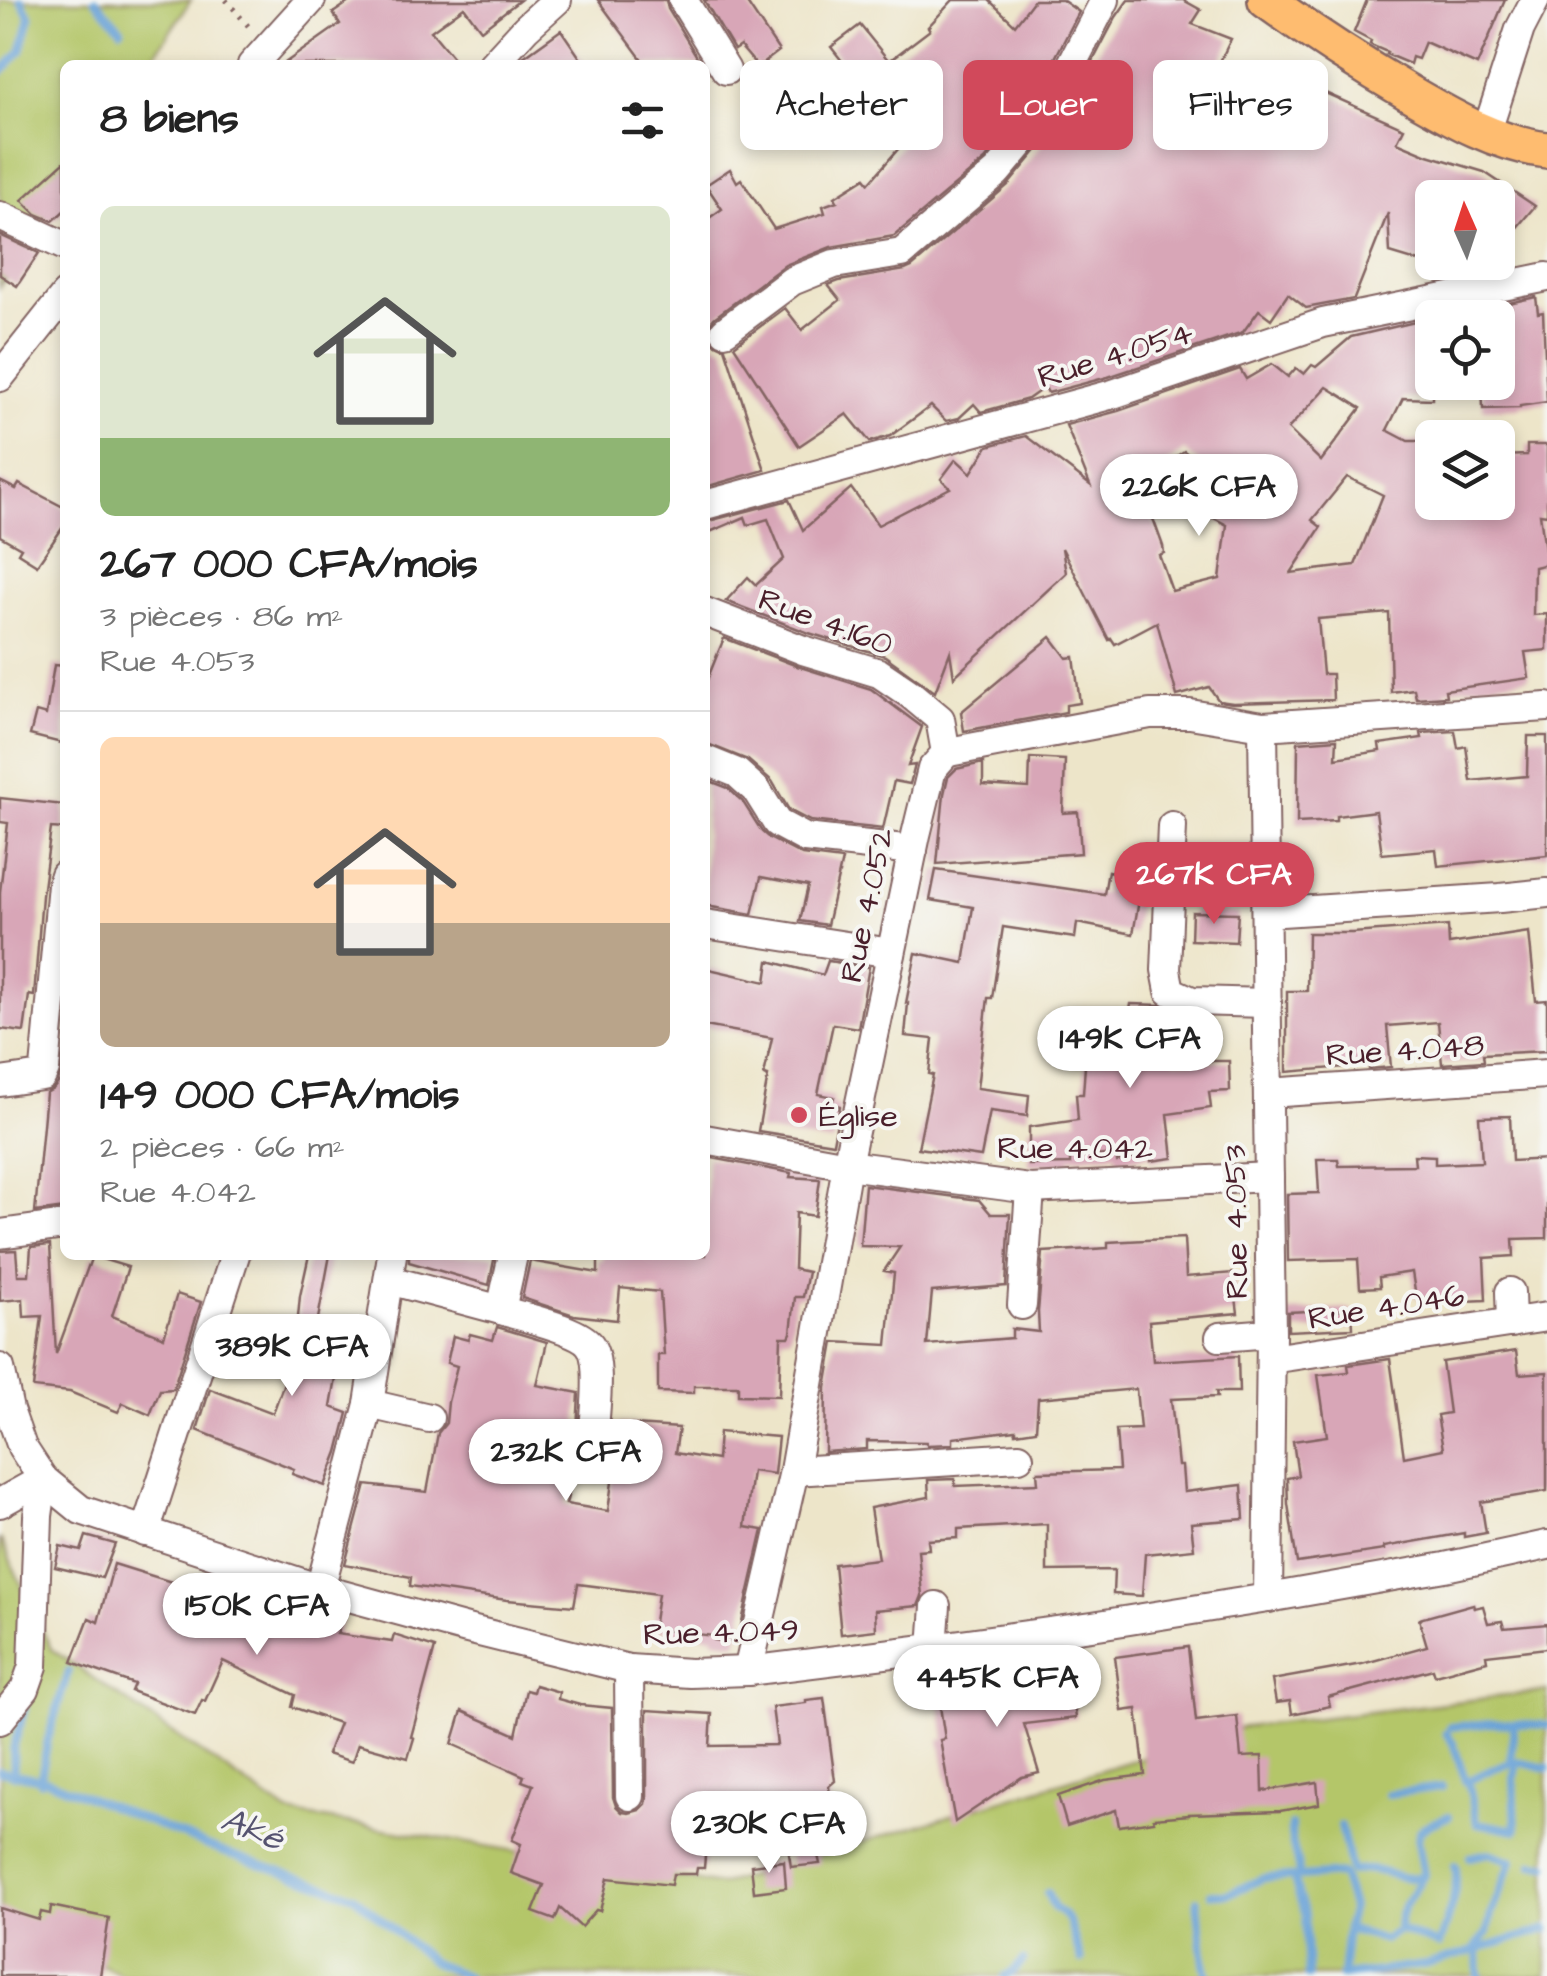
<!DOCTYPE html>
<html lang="fr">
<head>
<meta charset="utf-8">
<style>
  body { margin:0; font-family:"Architects Daughter",sans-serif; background:#f2f2f2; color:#222; height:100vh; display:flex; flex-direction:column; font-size:38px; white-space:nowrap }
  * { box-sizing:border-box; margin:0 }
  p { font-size:32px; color:#767676 }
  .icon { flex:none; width:55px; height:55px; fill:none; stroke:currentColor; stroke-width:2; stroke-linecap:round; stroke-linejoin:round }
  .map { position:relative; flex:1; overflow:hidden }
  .drawer { position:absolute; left:60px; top:60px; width:650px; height:1200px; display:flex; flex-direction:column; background:#fff; border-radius:15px; box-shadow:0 5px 15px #0003 }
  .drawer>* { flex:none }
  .banner { position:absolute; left:740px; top:60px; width:655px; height:90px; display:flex; gap:20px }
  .needle { width:65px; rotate:357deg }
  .tools { position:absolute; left:1415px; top:180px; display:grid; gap:20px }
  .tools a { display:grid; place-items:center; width:100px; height:100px; border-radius:15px; background:#fff; box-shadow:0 5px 15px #0003; font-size:50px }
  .price { position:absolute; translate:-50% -85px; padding:0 22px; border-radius:35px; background:#fff; color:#222; font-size:32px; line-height:65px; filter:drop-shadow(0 2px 5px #0008) }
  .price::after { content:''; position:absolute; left:50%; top:60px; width:30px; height:22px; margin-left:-15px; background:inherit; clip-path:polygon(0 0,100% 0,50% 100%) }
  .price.active { background:#d1495b; color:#fff }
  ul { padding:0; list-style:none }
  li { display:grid; align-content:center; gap:20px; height:530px; padding:0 40px }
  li+li { border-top:2px solid #e0e0e0 }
  li span { display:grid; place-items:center; height:310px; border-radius:15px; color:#555 }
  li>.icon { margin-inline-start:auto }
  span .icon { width:180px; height:180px; fill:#fffc; stroke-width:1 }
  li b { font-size:42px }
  h2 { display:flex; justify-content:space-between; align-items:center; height:120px; padding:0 40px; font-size:42px }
  .chip { padding:0 35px; border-radius:15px; background:#fff; box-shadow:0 5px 15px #0003; font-size:35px; line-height:90px }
  .chip.active { background:#d1495b; color:#fff }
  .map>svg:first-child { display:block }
  .green { fill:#b4c669; stroke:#7f724a; stroke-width:2.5 }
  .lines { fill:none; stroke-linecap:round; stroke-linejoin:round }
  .stream { stroke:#67a1d7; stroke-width:8 }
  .building { fill:#d8a6b7; fill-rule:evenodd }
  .minor-casing { stroke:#836462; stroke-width:32 }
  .major-casing { stroke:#836462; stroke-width:40 }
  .path { stroke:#836462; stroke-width:5; stroke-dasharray:2.5 8; stroke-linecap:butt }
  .minor { stroke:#fff; stroke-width:28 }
  .major { stroke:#febc70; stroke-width:35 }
  .poi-dot { fill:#d1495b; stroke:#f6f6f2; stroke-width:4 }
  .labels { text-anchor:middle; stroke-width:8; stroke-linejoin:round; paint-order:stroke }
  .street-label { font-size:32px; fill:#4a1f2b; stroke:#f6f6f2 }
  .poi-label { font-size:32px; fill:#4a1f2b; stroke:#f6f6f2; text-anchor:start }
  .water-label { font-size:35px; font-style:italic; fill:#565370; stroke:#f6f6f2 }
</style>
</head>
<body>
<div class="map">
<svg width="1547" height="1976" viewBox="0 0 1547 1976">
  <rect width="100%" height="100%" fill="#f6f6f2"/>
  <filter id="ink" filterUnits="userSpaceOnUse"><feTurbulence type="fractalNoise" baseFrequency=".01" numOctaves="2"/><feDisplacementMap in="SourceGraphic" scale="20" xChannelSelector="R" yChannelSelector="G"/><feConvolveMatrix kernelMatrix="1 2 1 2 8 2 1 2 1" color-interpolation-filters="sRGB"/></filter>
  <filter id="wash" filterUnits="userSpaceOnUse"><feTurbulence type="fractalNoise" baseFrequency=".0048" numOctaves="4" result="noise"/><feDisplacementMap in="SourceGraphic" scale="40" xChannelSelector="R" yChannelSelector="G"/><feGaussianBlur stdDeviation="2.25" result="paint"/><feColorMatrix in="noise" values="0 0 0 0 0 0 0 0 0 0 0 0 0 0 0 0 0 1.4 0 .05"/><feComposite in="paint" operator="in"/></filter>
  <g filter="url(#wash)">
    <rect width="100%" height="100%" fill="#ede5c9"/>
    <!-- green -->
    <g class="green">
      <path d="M0 0H191L148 65H65V189L0 287Z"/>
      <path d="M0 1538 51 1649 288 1813 720 1885 1244 1727 1547 1691V1976H124L0 1913Z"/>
    </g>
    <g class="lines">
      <!-- stream -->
      <g class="stream">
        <path d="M95 0 121 29"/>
        <path d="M0 73 21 51 30 17 21 0"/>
        <path d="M1514 1724 1511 1763 1494 1768 1468 1781 1477 1823 1516 1830 1514 1779 1517 1762 1547 1768"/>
        <path d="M1450 1727 1489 1723 1547 1725"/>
        <path d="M1446 1733 1453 1743 1466 1782"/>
        <path d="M0 1771 46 1780 220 1851 354 1896 433 1963 466 1976"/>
        <path d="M14 1775 13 1749 25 1708"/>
        <path d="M40 1782 48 1739 68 1672"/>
        <path d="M1388 1794 1442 1787"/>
        <path d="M1291 1826C1289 1843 1299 1859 1299 1877L1342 1874 1352 1907 1347 1927 1342 1976"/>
        <path d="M1341 1826 1351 1872C1383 1864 1393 1882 1421 1877"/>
        <path d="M1470 1857 1489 1853 1512 1861 1491 1914 1487 1933 1474 1949"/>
        <path d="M1533 1864 1547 1865"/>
        <path d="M1047 1893 1054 1908 1063 1914 1069 1921 1081 1960"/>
        <path d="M1211 1894H1228L1264 1878 1293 1877 1305 1915 1308 1976"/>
        <path d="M1197 1900 1204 1963 1207 1976"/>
        <path d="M1347 1929 1384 1940 1399 1930C1398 1908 1414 1893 1424 1875L1418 1842 1419 1832 1424 1827 1449 1816"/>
        <path d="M1399 1930 1439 1945C1445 1924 1461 1884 1455 1865"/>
        <path d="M1478 1949 1479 1976"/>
        <path d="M1005 1976 1014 1971 1023 1961"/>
        <path d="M1342 1976 1425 1965 1547 1929"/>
      </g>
    </g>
    <g id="blocks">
      <!-- building -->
      <g class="building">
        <path d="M352 0H520L481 30 464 7 431 31 459 65H282L340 24 333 13Z"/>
        <path d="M598 0H666L668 9 702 65H646Z"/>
        <path d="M704 0H745L779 51 758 67 740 46 734 50Z"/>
        <path d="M953 0H989L1015 25 1034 0H1062L1079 12 1031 104 985 160 894 236 831 247 785 265 714 318 709 325 708 334 712 342 725 348 765 470 705 487V221L722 209 706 185 730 169 737 182 741 179 774 229 825 213 823 206 837 201 835 197 865 178 869 183 905 141 831 47 860 25 889 61 930 30 928 27Z"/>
        <path d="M1128 0H1183L1201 10 1192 24 1231 39 1214 74 1252 93 1260 77 1271 83 1276 71 1404 128 1397 142 1428 155 1484 172 1535 206 1498 250V198H1432V231L1423 263 1390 253 1388 213 1354 299 1306 308 1288 294 1271 319 1259 310 1243 332 1108 377 1048 393 1045 387 1028 399 981 412 974 404 959 418 946 421 931 406 890 436 870 442 847 414 799 446 734 346 785 308 802 330 840 300 828 285 839 281 905 270 912 267 1008 185 1061 122 1116 17Z"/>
        <path d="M1367 0H1505L1477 65 1425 42 1418 59 1412 57 1410 64 1386 54 1387 52 1373 46 1370 44 1371 41 1354 32Z"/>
        <path d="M561 30 585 65H516L522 58Z"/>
        <path d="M65 161V210L53 221 36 214 22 200Z"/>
        <path d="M0 235 39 253 17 286 0 275Z"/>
        <path d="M1536 297 1538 313 1543 312 1547 402 1520 406V408L1483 409 1482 382H1498V315L1510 313 1509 303Z"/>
        <path d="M1432 318V399L1403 398 1387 430 1408 441H1432V502H1498V456L1527 455V445H1547V515L1540 514 1547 564 1534 567 1533 615 1547 614V650L1525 652 1529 678 1445 690 1446 696 1416 698 1414 689 1391 692 1389 613 1318 619 1323 674H1332L1333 700 1233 703 1219 701 1209 687 1177 696 1157 622 1115 644 1111 638 1109 640 1062 548 1066 573 954 677 950 652 935 692 885 656 809 633 726 601 748 577 756 585 784 559 768 519 748 525 745 517 705 534V522L789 500 803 530 851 488 878 525 950 488 941 479 956 459 971 473 988 446 1026 436 1090 485 1066 425 1118 411 1240 369 1246 379 1272 364 1288 377 1296 368 1304 374 1312 365 1316 367 1351 337ZM1327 387 1361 408 1321 461 1288 429ZM1184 451 1228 485 1210 516 1227 525 1220 579 1172 591 1159 555 1164 553 1163 546 1154 521 1134 487ZM1347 477 1383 495 1355 565 1291 573 1321 527 1312 520Z"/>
        <path d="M0 481 16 489 19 484 65 508V524L37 565 18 553 21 548 0 536Z"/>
        <path d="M1051 637 1067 658 1074 657 1080 703 1066 705V712L964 731 961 712Z"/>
        <path d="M724 638 797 666 871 689 922 727 908 766 915 765 910 784 894 781 883 829 810 821 789 810 772 781 748 760 705 743V685Z"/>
        <path d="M54 665 65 666V744L30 735 36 712 46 715Z"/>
        <path d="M1455 731 1458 748 1466 746 1471 781 1527 776 1528 736H1547V855L1438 866 1436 849 1382 854 1376 811 1336 816V821L1297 823 1298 742 1337 739 1336 758 1380 751 1379 744 1422 738 1421 733Z"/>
        <path d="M1030 758 1065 760 1063 813 1078 812 1081 853 937 864 944 794 948 777 956 769 983 763V785L1029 788Z"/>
        <path d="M705 779 728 788 743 802 762 832 769 838 802 855 842 860 827 925 800 921 808 886 761 877 752 914 712 907 705 904Z"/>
        <path d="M0 798 65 805V829L51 828 42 896 34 996 29 995 24 1032 0 1029V892L8 823 0 822Z"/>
        <path d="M936 870 1104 894 1108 871 1143 878 1133 934 1077 923 1075 938 1003 927 992 998H988L977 1088 1029 1095 1027 1116 990 1111 981 1157 918 1148 933 1075 929 1074 933 1039 905 1036 908 1003H906L916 953 964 963 973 907 930 900Z"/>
        <path d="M1192 912 1238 913 1236 942 1191 940Z"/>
        <path d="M1448 926 1449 944 1529 932 1536 1001 1547 1000V1051L1483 1054 1484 1061 1442 1064 1438 1022 1387 1026 1391 1067 1369 1069V1065L1287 1072V991H1307L1308 933H1352Z"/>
        <path d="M769 961 823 975 828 961 869 967 858 1028 833 1024 818 1094 834 1097 832 1104 840 1106 833 1143 758 1131 768 1076 764 1075 772 1038 705 1026V968L766 982Z"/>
        <path d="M1131 1004 1161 1005 1176 1013 1175 1061H1229L1230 1091 1209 1092 1211 1108 1168 1114 1173 1158 1151 1161V1155L1117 1162 1116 1154 1070 1158V1164L1029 1165V1127L1078 1120 1076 1094H1083L1087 1038H1091L1092 1009 1130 1010Z"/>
        <path d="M65 1050V1208L35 1212 46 1093 53 1089 58 1083Z"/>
        <path d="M1510 1116 1512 1161 1547 1159V1238L1513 1239 1514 1256 1484 1258 1486 1300 1442 1302V1298H1416L1412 1272 1379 1277 1380 1287 1360 1288 1358 1259 1288 1261 1287 1194 1319 1193 1317 1159H1338L1339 1166 1415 1165 1414 1155 1435 1156V1164L1482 1162 1479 1117Z"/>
        <path d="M707 1157 791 1173 790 1177 820 1179 815 1216 796 1213 794 1269 808 1272 803 1297H795L791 1333 789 1337H781L779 1396 738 1395V1386H694V1393L658 1392V1355H664L660 1292 620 1288 617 1320 574 1315 522 1298 530 1261 598 1273V1260L602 1261 603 1255H705Z"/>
        <path d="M865 1185 979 1200 991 1214H1010L1006 1286 932 1292 927 1345 1012 1338V1329L1039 1332 1038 1312 1043 1252 1108 1248V1242L1184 1238 1186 1277 1233 1273 1238 1313 1149 1321 1153 1361 1238 1356 1239 1392H1216L1217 1397 1171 1399 1178 1466H1182L1184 1492 1242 1485 1244 1519 1191 1523 1194 1549 1145 1554 1142 1596 1113 1594 1114 1570 1047 1571V1524L958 1529V1538L928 1540 929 1549 918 1550 922 1596 918 1606 875 1610 876 1630 841 1634 834 1564 878 1559 870 1508 929 1497 928 1480 955 1479V1486L1038 1483 1037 1472 1119 1470 1116 1430 1140 1429 1136 1389 1038 1398 1036 1430 1016 1433V1430L953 1438V1444L927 1445 926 1442 867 1441V1449L825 1452 826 1388 834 1342 887 1345 894 1273 884 1271 900 1247 860 1246Z"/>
        <path d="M50 1245 56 1354 92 1256 128 1267 112 1316 164 1337 177 1294 201 1302 173 1389 160 1390 150 1415 123 1403 118 1412 70 1392 33 1388 42 1316 24 1317 23 1299 0 1301V1251L16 1250 18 1275H29L31 1247Z"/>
        <path d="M309 1255H330L314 1340 342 1345 331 1407 348 1413 338 1452 325 1486 292 1474 294 1469 197 1430 210 1389 273 1413 288 1372 298 1317 300 1296Z"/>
        <path d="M409 1255H495L489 1285 409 1262Z"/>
        <path d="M1352 1309 1353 1328 1288 1331V1312Z"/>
        <path d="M497 1327 547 1342 537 1385 579 1393 577 1431 582 1444 566 1504 608 1511 620 1424 679 1428 675 1453 717 1460 719 1432 778 1437 774 1474 752 1471 745 1527 763 1530 737 1643 714 1640V1636L653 1629 658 1594 578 1584 574 1606 507 1600 410 1586 411 1577 345 1564 366 1485 427 1492 438 1433 446 1423 448 1402 457 1366 447 1363 453 1336 468 1340 470 1334 493 1340Z"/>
        <path d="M1516 1351 1519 1374 1547 1372V1491L1481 1502 1486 1533 1464 1537V1533L1384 1547V1550L1297 1563 1288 1504 1287 1478 1298 1476 1293 1441 1327 1436 1318 1375 1349 1372 1348 1365 1390 1359 1404 1457 1443 1449 1437 1415 1449 1413 1442 1362Z"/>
        <path d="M86 1536 115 1544 102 1578 55 1567 60 1546 81 1551Z"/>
        <path d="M114 1564 268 1612 271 1605 283 1610 287 1603 320 1618 323 1611 342 1618 337 1634 392 1642 394 1635 435 1648 411 1737 414 1738 408 1758 358 1744 352 1762 327 1754 339 1723 292 1707 295 1695 223 1661 205 1701 202 1700 195 1715 131 1691 134 1684 72 1662 89 1618 98 1622Z"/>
        <path d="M1473 1604 1474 1608 1483 1606 1488 1623 1502 1621 1504 1628 1547 1624V1648L1486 1655 1487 1661 1435 1675 1433 1669 1328 1697 1330 1706 1292 1714 1290 1701 1276 1703 1272 1680 1362 1664 1427 1646 1419 1619Z"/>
        <path d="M1188 1647 1196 1721 1237 1716 1241 1757 1262 1756 1263 1791 1317 1782 1319 1804 1280 1811 1189 1814V1815L1153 1818 1154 1821 1119 1826 1116 1810 1067 1826 1058 1796 1105 1780 1145 1775 1137 1709 1122 1711 1115 1657Z"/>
        <path d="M1003 1660 1006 1678 1069 1668 1076 1718 1024 1724 1039 1773 1022 1777 955 1822 940 1740 945 1739 938 1693 974 1687 970 1667Z"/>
        <path d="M535 1685 559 1692 558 1699 580 1705 612 1708 613 1797 616 1806 622 1812 629 1813 640 1810 646 1804 647 1797V1710L712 1714 710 1746 777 1745 772 1707 806 1703V1700L824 1698 835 1781 829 1786 831 1814 809 1816 820 1864 791 1867 782 1809 708 1820 704 1868H697L696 1874H673L671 1885 608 1878 600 1911 596 1910 581 1927 560 1908 555 1920 533 1912 544 1885 511 1873 521 1844 512 1840 533 1785 522 1781 524 1776 452 1744 462 1711 516 1735 526 1690 533 1692Z"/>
        <path d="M784 1861 786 1888 754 1892 751 1865Z"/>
        <path d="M51 1906 109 1918 100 1976H0V1908L39 1920 41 1912 50 1914Z"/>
      </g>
    </g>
  </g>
  <g filter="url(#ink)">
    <use href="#blocks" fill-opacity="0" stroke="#836462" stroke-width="2.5"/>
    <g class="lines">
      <defs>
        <g id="minor">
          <path d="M683 0 726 70"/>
          <path d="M252 65 311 0"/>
          <path d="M492 65 526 28 557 0"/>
          <path d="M1486 134 1520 29 1535 0"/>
          <path d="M0 216 65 246"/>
          <path d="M725 331 792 281 834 264 902 253 997 172 1046 114 1105 0"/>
          <path d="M0 377 65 295"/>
          <path d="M705 505 1113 394 1323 323 1547 277"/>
          <path d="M705 612 803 650 879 673 910 694 940 719 946 753"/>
          <path d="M1263 726 1271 1333 1268 1598"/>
          <path d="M705 760 737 773 757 791 777 823 805 838 913 850"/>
          <path d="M1172 826 1166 970 1170 991 1192 1001 1267 1003"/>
          <path d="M1266 913 1500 898 1547 893"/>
          <path d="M705 924 891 953"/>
          <path d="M0 1082 42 1076 45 1069 62 884 65 875"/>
          <path d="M1268 1093 1547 1074"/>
          <path d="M705 1139 847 1165 1030 1189 1269 1177"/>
          <path d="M0 1234 65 1225"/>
          <path d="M389 1280 501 1310 513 1255"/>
          <path d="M1510 1292 1511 1323"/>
          <path d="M1022 1305 1030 1189"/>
          <path d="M501 1310C521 1317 579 1329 590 1345 602 1362 595 1410 594 1432"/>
          <path d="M1220 1337 1271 1333"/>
          <path d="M1271 1359 1547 1317"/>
          <path d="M0 1368 9 1410 22 1447 43 1479 81 1510 320 1589 467 1629 629 1669 690 1673 748 1671 933 1648 1092 1626 1268 1598 1445 1567 1547 1545"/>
          <path d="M369 1404 429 1418"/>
          <path d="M794 1471 1019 1457"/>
          <path d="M0 1503 43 1479"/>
          <path d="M145 1532 235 1255"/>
          <path d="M320 1589 369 1404 392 1255"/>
          <path d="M933 1648 936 1606"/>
          <path d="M629 1669 630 1796"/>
          <path d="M748 1671 794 1471 847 1165 916 835 932 769 946 753 954 751 1150 714H1190L1263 726 1547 707"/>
          <path d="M0 1720 25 1689 33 1666 38 1516 43 1479"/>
        </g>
        <path id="major" d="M1266 0C1313 34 1361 65 1411 94 1454 119 1497 144 1547 150"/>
      </defs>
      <!-- minor casing -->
      <use href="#minor" class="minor-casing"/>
      <!-- major casing -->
      <use href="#major" class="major-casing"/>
      <!-- path -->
      <path class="path" d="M226 0 250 28"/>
      <!-- minor -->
      <use href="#minor" class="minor"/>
      <!-- major -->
      <use href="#major" class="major"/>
    </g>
  </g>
  <!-- markers -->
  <circle class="poi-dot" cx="799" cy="1115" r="10"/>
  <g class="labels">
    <!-- street labels -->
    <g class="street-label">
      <text transform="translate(1115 354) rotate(-17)" y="11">Rue 4.054</text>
      <text transform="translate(826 621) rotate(20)" y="11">Rue 4.160</text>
      <text transform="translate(866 905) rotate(-78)" y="11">Rue 4.052</text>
      <text transform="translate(1405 1049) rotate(-4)" y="11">Rue 4.048</text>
      <text x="1075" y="1158">Rue 4.042</text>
      <text transform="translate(1235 1222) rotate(-91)" y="11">Rue 4.053</text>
      <text transform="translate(1386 1306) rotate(-9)" y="11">Rue 4.046</text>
      <text transform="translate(721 1631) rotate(-2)" y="11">Rue 4.049</text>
    </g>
    <!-- poi labels -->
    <g class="poi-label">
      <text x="819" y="1126">Église</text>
    </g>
    <!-- water labels -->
    <g class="water-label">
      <text transform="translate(253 1828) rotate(21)" y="12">Aké</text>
    </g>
  </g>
</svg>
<div class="tools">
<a><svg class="needle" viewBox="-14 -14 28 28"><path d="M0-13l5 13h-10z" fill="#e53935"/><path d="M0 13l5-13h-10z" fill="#767676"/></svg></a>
<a><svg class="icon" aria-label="locate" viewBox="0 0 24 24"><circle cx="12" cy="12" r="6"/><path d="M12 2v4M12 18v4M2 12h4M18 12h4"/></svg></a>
<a><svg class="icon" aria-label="layers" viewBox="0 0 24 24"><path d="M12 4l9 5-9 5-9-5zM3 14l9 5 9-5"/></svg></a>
</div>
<b class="price" style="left:1199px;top:539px">226K CFA</b>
<b class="price active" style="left:1214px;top:927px">267K CFA</b>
<b class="price" style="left:1130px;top:1091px">149K CFA</b>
<b class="price" style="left:292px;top:1399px">389K CFA</b>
<b class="price" style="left:566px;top:1504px">232K CFA</b>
<b class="price" style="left:257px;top:1658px">150K CFA</b>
<b class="price" style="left:997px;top:1730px">445K CFA</b>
<b class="price" style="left:769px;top:1876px">230K CFA</b>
<div class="banner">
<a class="chip">Acheter</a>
<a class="chip active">Louer</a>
<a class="chip">Filtres</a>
</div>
<section class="drawer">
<h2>8 biens<svg class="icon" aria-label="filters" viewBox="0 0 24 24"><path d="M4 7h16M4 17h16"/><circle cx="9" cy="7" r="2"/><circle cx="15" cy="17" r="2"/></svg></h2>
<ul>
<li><span style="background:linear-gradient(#dfe7d0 75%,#8fb573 0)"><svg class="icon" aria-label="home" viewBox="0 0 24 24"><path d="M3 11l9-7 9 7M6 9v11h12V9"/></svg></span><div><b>267 000 CFA/mois</b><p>3 pièces · 86 m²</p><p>Rue 4.053</p></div></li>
<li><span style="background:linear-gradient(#ffd9b3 60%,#b9a48a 0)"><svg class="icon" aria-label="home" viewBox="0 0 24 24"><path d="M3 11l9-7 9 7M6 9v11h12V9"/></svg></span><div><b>149 000 CFA/mois</b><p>2 pièces · 66 m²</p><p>Rue 4.042</p></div></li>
</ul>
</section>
</div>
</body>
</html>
